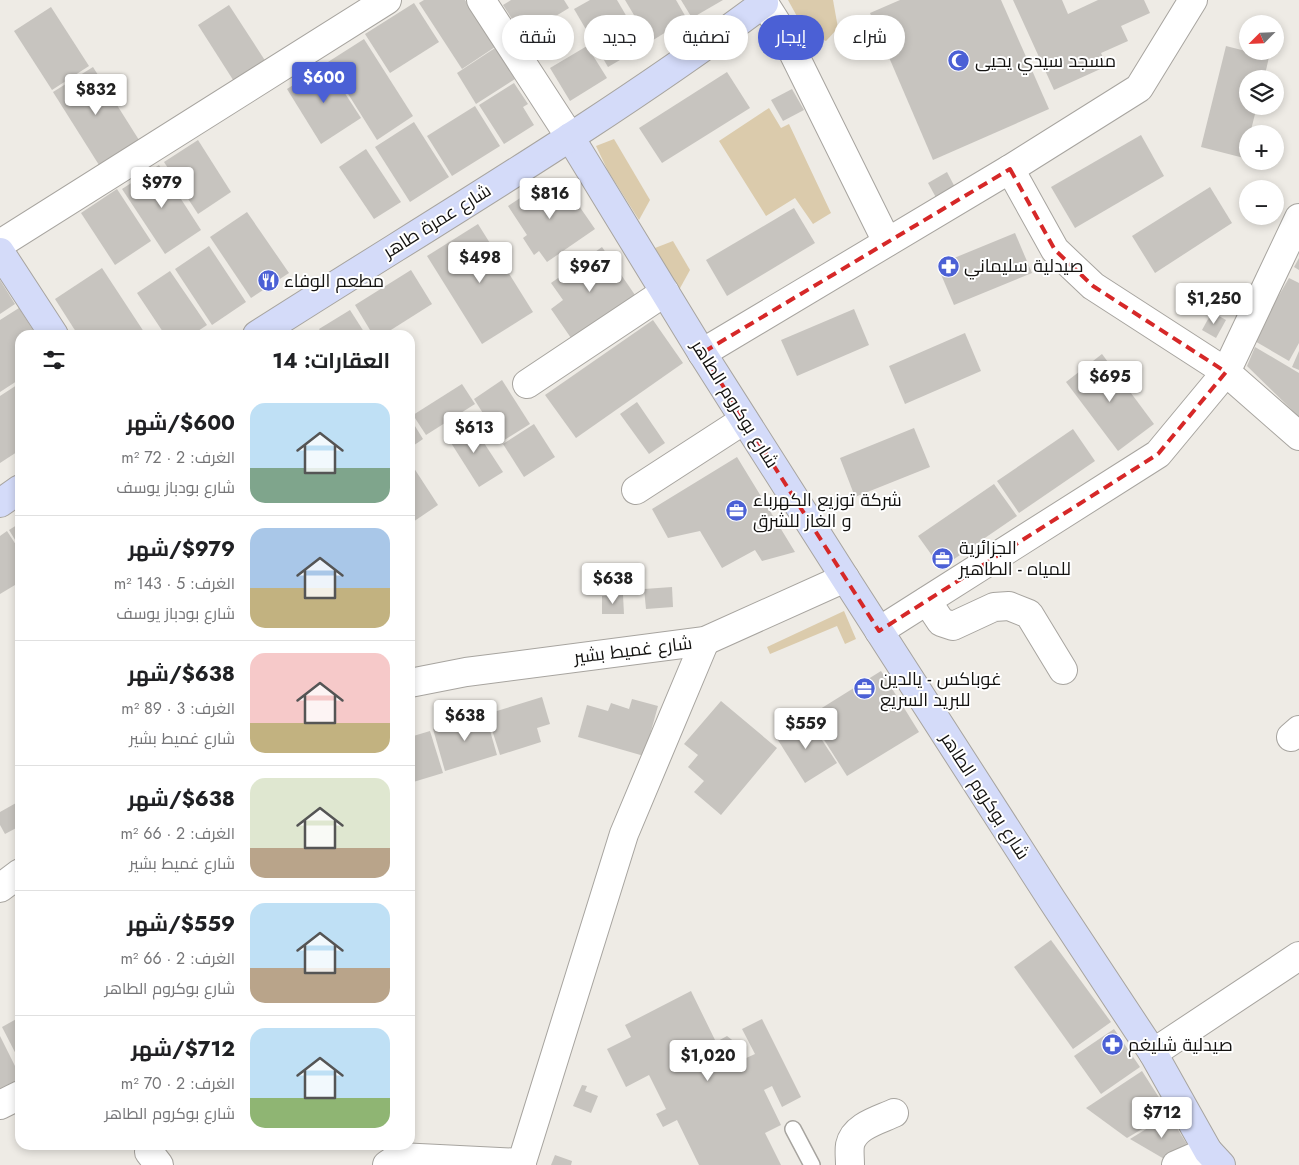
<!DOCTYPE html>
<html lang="ar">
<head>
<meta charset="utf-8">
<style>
  body { margin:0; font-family:Jost,Cairo,sans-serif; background:#f2f2f2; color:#202124; direction:rtl; height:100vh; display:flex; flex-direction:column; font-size:19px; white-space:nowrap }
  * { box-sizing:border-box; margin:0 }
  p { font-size:16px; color:#757577 }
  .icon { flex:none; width:28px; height:28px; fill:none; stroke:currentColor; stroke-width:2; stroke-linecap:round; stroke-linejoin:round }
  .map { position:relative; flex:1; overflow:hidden; direction:ltr }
  .panel { position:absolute; left:15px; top:330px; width:400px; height:820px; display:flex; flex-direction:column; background:#fff; border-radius:15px; box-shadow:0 2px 8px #0003; direction:rtl }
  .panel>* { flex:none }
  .guide { position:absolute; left:430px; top:15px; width:475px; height:45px; direction:rtl; display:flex; gap:10px }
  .needle { width:32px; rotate:246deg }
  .buttons { position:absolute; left:1239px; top:15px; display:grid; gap:10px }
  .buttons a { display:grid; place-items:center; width:45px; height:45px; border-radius:50%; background:#fff; box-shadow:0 2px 8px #0003; font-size:25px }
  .price { position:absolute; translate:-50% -42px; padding:0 11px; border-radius:5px; background:#fff; color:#222; font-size:16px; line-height:32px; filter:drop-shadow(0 1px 2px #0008) }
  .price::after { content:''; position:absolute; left:50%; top:30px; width:15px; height:11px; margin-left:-8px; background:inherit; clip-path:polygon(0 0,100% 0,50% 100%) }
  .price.active { background:#4b60d5; color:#fff }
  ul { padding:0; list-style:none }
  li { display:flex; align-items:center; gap:15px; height:125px; padding:0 25px }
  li+li { border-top:1px solid #e0e0e0 }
  li span { display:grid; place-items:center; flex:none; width:140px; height:100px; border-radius:15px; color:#555 }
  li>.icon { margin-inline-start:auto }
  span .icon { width:60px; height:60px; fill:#fffc; stroke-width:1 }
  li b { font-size:21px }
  h2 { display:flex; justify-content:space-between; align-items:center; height:60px; padding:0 25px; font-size:21px }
  .tag { padding:0 18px; border-radius:22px; background:#fff; box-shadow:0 2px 8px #0003; font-size:18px; line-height:45px }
  .tag.active { background:#4b60d5; color:#fff }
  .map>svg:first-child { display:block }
  .green { fill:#dbcbac }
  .building { fill:#c7c4bf }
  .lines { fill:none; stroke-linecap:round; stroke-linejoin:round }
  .service-casing { stroke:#a7a49f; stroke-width:18 }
  .minor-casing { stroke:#a7a49f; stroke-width:30 }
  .secondary-casing { stroke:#a7a49f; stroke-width:30 }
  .service { stroke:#fff; stroke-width:15 }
  .minor { stroke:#fff; stroke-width:28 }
  .secondary { stroke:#d4dbf9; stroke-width:28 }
  .marked { fill:none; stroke:#d62828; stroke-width:4; stroke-dasharray:10 6; stroke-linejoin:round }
  .labels { text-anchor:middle; stroke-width:4; stroke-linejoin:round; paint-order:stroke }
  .poi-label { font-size:18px; fill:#131210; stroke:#fff; text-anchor:start }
  .street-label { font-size:18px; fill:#131210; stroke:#fff }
</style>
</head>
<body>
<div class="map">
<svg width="1299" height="1165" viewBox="0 0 1299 1165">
  <rect width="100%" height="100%" fill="#eeebe5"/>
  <!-- green -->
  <g class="green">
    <path d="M788 0H833L838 28 826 41 810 35 799 20Z"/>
    <path d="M769 108 781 128 789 124 831 213 813 224 795 198 766 216 719 141Z"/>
    <path d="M614 139 650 200 639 220 608 171 596 146Z"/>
    <path d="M673 241 690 270 679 290 655 248Z"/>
    <path d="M844 611 856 639 845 644 837 626 770 654 767 647Z"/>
  </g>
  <!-- building -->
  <g class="building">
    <path d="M424 0H465L495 47 462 69 419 3Z"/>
    <path d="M511 0H564L569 8 523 36 503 5Z"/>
    <path d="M590 0H617L644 46 608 67 574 9Z"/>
    <path d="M625 0H676L687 19 650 42Z"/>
    <path d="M681 0H723L692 18Z"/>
    <path d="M900 0H1001L1049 109 933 160 870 13Z"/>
    <path d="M1013 0H1062L1068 14 1098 0H1144L1150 13 1121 26 1128 41 1101 53 1107 66 1054 90Z"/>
    <path d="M414 3 439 42 390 73 365 34Z"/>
    <path d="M229 5 266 62 235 83 198 25Z"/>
    <path d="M51 7 89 66 52 90 14 31Z"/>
    <path d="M364 39 413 116 377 140 328 62Z"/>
    <path d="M587 46 607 78 570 101 550 68Z"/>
    <path d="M1226 46 1269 57 1264 79H1248V106H1257L1250 134H1248V145L1244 158 1201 147Z"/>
    <path d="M495 48 515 79 476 104 457 73Z"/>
    <path d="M326 64 361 118 321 144 287 89Z"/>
    <path d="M93 67 139 140 99 165 53 92Z"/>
    <path d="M727 72 750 108 662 163 639 128Z"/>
    <path d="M514 83 528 104 523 107 534 125 504 144 479 105Z"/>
    <path d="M792 89 804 110 783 121 771 100Z"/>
    <path d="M475 106 500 146 452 176 427 136Z"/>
    <path d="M414 122 449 177 410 202 375 147Z"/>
    <path d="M1141 135 1164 176 1075 228 1051 187Z"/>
    <path d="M198 140 231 192 198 214 164 162Z"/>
    <path d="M366 149 401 202 374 219 339 167Z"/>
    <path d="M159 165 201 230 165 254 122 189Z"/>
    <path d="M947 172 958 193 939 203 928 183Z"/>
    <path d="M546 181 556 182 572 206 577 203 595 229 547 262 539 251 534 255 523 238 527 235 508 206Z"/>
    <path d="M1210 187 1232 223 1155 273 1132 236Z"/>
    <path d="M117 189 151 241 115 265 81 213Z"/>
    <path d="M794 208 815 243 727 296 706 260Z"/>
    <path d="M247 212 289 273 251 298 210 237Z"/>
    <path d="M478 224 533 312 482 344 427 256Z"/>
    <path d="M1015 233 1032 273 954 305 937 265Z"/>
    <path d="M209 246 246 302 212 325 175 269Z"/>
    <path d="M602 247 635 295 571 338 551 309 563 300 551 283Z"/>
    <path d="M1299 258V270L1294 267Z"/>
    <path d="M102 268 146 335H78L55 299Z"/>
    <path d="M411 270 432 304 383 335H373L355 305Z"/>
    <path d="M170 271 207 325 192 335H165L137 293Z"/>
    <path d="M1289 278 1299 283V343L1289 361 1253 340Z"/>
    <path d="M0 280 15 304 0 314Z"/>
    <path d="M19 308 36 335H20V379L0 392V320Z"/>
    <path d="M854 309 869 345 797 376 781 340Z"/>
    <path d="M350 310 366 335H323L319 329Z"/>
    <path d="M1212 312 1226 320 1216 338 1202 330Z"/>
    <path d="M653 320 683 363 576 438 545 395Z"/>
    <path d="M965 333 981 371 905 404 889 366Z"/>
    <path d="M1255 347 1299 373V417L1247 366Z"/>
    <path d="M1299 351V370L1292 367Z"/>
    <path d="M1102 354 1154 424 1118 451 1066 382Z"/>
    <path d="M502 380 530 424 501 442 474 399Z"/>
    <path d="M20 383V450L0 463V396Z"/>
    <path d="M462 384 475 404 426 435 413 415Z"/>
    <path d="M637 402 665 443 649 454 620 414Z"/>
    <path d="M410 418 423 439 410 448Z"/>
    <path d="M469 420 503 472 479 487 446 435Z"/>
    <path d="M534 424 555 457 524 477 503 444Z"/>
    <path d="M914 428 930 467 855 497 840 458Z"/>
    <path d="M1073 429 1095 461 1019 513 997 481Z"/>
    <path d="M737 457 795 552 762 561 755 550 722 568 700 531 668 538 652 509Z"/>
    <path d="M410 462 438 505 410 524Z"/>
    <path d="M994 484 1017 516 941 568 918 536Z"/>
    <path d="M20 523V548L9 530Z"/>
    <path d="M7 531 20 551V582L0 594V536Z"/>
    <path d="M672 587 673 607 646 609 644 589Z"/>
    <path d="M623 595 624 614H602V596Z"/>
    <path d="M881 671 919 732 847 776 809 716Z"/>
    <path d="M542 697 550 724 537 728 541 742 500 755 487 714Z"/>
    <path d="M632 699 658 706 644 756 578 737 587 705 608 711 611 703 629 709Z"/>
    <path d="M721 701 777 748 721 815 694 792 704 781 688 767 698 755 684 744Z"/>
    <path d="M485 713 497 755 445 771 433 729Z"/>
    <path d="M807 717 837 763 805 783 776 737Z"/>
    <path d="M430 731 443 773 410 783V737Z"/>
    <path d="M16 803 20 809V826L5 834 0 825V812Z"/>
    <path d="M1051 940 1111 1022 1073 1049 1014 967Z"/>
    <path d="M691 991 716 1042 727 1036 736 1043 744 1059 755 1054 742 1029 762 1019 801 1097 782 1107 772 1086 764 1090 781 1125 765 1133 781 1165H699L677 1120 663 1127 656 1114 666 1109 649 1075 626 1087 607 1049 631 1037 625 1025Z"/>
    <path d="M20 1017V1062L2 1027Z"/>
    <path d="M1114 1029 1140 1067 1101 1094 1074 1056Z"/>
    <path d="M0 1036 20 1076V1088L0 1098Z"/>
    <path d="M1142 1071 1169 1113 1127 1138 1086 1108Z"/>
    <path d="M582 1085 587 1086 585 1091 598 1096 591 1113 573 1106Z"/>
    <path d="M1169 1115 1188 1146 1166 1160 1130 1139Z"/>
    <path d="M555 1155 572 1161 571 1165H551Z"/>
  </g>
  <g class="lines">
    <defs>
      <path id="service" d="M793 1129 812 1165"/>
      <g id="minor">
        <path d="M481 0 570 137"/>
        <path d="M764 3 785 36 887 242"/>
        <path d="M1010 169 1055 250 1093 286 1226 372 1299 436"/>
        <path d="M0 244 387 0"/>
        <path d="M702 353 1010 169 1139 88 1193 0"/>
        <path d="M527 384 665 292"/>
        <path d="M636 490 744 420"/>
        <path d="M927 601 941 622 953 626 994 607 1009 606 1029 614 1063 670"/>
        <path d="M879 631 1158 454 1226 372 1299 218"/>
        <path d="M410 683 466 672 705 641 845 578"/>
        <path d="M1291 737 1299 730"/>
        <path d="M0 888 20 873"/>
        <path d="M1153 1053 1299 956"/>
        <path d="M0 1105 20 1095"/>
        <path d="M149 1152 159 1165"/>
        <path d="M387 1165 399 1157 522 1163"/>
        <path d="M521 1165 624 834 705 641"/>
        <path d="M850 1165C850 1158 849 1151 850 1145 854 1126 879 1120 894 1113"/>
        <path d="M1176 1165 1208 1151"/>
      </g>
      <g id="secondary">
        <path d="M570 137 702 353 845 578 1052 900 1153 1053 1208 1151 1221 1165"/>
        <path d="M0 252 54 335"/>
        <path d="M257 335C427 226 602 124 764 3L762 0"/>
        <path d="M0 503 20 489"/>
      </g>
    </defs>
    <!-- service casing -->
    <use href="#service" class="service-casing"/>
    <!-- minor casing -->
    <use href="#minor" class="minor-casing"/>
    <!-- secondary casing -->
    <use href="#secondary" class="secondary-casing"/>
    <!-- service -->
    <use href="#service" class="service"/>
    <!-- minor -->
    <use href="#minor" class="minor"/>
    <!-- secondary -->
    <use href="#secondary" class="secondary"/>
  </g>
  <!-- marked area -->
  <path class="marked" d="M1010 169 1055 250 1093 286 1226 372 1158 454 879 631 702 353Z"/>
  <!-- icons -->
  <defs>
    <symbol id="mosque-disc" viewBox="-11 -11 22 22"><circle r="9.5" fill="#4b60d5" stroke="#fff"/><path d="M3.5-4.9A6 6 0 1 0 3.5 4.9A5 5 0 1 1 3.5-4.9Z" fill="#fff"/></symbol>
    <symbol id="pharmacy-disc" viewBox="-11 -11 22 22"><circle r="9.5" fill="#4b60d5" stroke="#fff"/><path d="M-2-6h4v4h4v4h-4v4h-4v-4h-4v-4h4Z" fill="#fff"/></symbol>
    <symbol id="restaurant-disc" viewBox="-11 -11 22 22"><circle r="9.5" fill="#4b60d5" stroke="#fff"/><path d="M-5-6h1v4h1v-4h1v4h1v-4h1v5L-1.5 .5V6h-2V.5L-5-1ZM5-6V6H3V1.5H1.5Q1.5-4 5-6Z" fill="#fff"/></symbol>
    <symbol id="office-disc" viewBox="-11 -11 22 22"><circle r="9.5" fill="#4b60d5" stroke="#fff"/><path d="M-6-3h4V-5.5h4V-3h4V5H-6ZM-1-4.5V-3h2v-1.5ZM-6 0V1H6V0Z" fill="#fff"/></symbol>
  </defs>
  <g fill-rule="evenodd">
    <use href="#mosque-disc" x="946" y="48" width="25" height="25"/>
    <use href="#pharmacy-disc" x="936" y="254" width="25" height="25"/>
    <use href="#restaurant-disc" x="256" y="268" width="25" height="25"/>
    <use href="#office-disc" x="724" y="498" width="25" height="25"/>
    <use href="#office-disc" x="930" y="546" width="25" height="25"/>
    <use href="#office-disc" x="852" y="676" width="25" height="25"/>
    <use href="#pharmacy-disc" x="1100" y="1032" width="25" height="25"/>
  </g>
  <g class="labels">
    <!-- poi labels -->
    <g class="poi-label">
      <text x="975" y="67">مسجد سيدي يحيى</text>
      <text x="964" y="272">صيدلية سليماني</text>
      <text x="284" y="287">مطعم الوفاء</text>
      <text x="753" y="506">شركة توزيع الكهرباء<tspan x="753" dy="21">و الغاز للشرق</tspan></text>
      <text x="959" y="554">الجزائرية<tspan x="959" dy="21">للمياه - الطاهير</tspan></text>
      <text x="880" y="685">غوباكس - يالدين<tspan x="880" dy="21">للبريد السريع</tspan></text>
      <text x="1128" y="1051">صيدلية شليغم</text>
    </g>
    <!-- street labels -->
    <g class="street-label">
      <text transform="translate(437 221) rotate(-32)" y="6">شارع عمرة طاهر</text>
      <text transform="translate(735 404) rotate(58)" y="6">شارع بوكروم الطاهر</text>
      <text transform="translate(633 650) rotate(-7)" y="6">شارع غميط بشير</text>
      <text transform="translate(985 796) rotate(57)" y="6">شارع بوكروم الطاهر</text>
    </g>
  </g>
</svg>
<div class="buttons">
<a><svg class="needle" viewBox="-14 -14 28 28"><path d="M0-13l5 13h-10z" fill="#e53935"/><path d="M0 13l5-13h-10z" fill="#757577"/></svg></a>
<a><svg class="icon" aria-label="layers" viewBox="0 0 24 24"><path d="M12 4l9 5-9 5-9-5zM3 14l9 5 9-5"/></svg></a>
<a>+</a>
<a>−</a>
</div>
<b class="price active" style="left:324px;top:104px">$600</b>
<b class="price" style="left:96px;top:116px">$832</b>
<b class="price" style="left:162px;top:209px">$979</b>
<b class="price" style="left:550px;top:220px">$816</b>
<b class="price" style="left:480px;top:284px">$498</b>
<b class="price" style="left:590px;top:293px">$967</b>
<b class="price" style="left:1214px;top:325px">$1,250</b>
<b class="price" style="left:1110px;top:403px">$695</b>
<b class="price" style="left:474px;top:454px">$613</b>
<b class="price" style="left:613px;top:605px">$638</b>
<b class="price" style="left:465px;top:742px">$638</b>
<b class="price" style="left:806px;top:750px">$559</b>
<b class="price" style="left:708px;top:1082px">$1,020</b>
<b class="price" style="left:1162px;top:1139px">$712</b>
<div class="guide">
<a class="tag">شراء</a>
<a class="tag active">إيجار</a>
<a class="tag">تصفية</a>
<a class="tag">جديد</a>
<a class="tag">شقة</a>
</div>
<section class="panel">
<h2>العقارات: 14<svg class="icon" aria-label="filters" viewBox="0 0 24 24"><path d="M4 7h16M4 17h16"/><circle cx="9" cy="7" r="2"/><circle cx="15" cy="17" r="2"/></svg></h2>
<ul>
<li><span style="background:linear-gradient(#bfe0f5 65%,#7fa58c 0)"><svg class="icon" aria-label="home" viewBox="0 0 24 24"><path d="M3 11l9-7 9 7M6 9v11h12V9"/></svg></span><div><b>$600/شهر</b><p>الغرف: 2 · 72 m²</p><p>شارع بودباز يوسف</p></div></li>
<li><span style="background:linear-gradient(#a9c7e8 60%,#c2b280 0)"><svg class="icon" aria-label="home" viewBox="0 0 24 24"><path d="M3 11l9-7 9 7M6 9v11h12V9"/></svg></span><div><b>$979/شهر</b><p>الغرف: 5 · 143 m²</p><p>شارع بودباز يوسف</p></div></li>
<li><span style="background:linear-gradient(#f6c9c9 70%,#c2b280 0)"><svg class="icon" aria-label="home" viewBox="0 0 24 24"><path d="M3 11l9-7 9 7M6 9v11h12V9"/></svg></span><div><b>$638/شهر</b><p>الغرف: 3 · 89 m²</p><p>شارع غميط بشير</p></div></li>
<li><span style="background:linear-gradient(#dfe7d0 70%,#b9a48a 0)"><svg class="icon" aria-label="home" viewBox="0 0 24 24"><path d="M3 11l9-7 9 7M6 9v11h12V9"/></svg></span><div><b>$638/شهر</b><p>الغرف: 2 · 66 m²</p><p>شارع غميط بشير</p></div></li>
<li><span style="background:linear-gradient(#bfe0f5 65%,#b9a48a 0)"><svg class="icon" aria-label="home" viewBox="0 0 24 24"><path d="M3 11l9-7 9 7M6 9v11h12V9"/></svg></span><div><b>$559/شهر</b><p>الغرف: 2 · 66 m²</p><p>شارع بوكروم الطاهر</p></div></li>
<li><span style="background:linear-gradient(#bfe0f5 70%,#8fb573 0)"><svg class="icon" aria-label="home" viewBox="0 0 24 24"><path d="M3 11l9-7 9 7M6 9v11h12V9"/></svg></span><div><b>$712/شهر</b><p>الغرف: 2 · 70 m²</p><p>شارع بوكروم الطاهر</p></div></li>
</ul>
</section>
</div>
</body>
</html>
